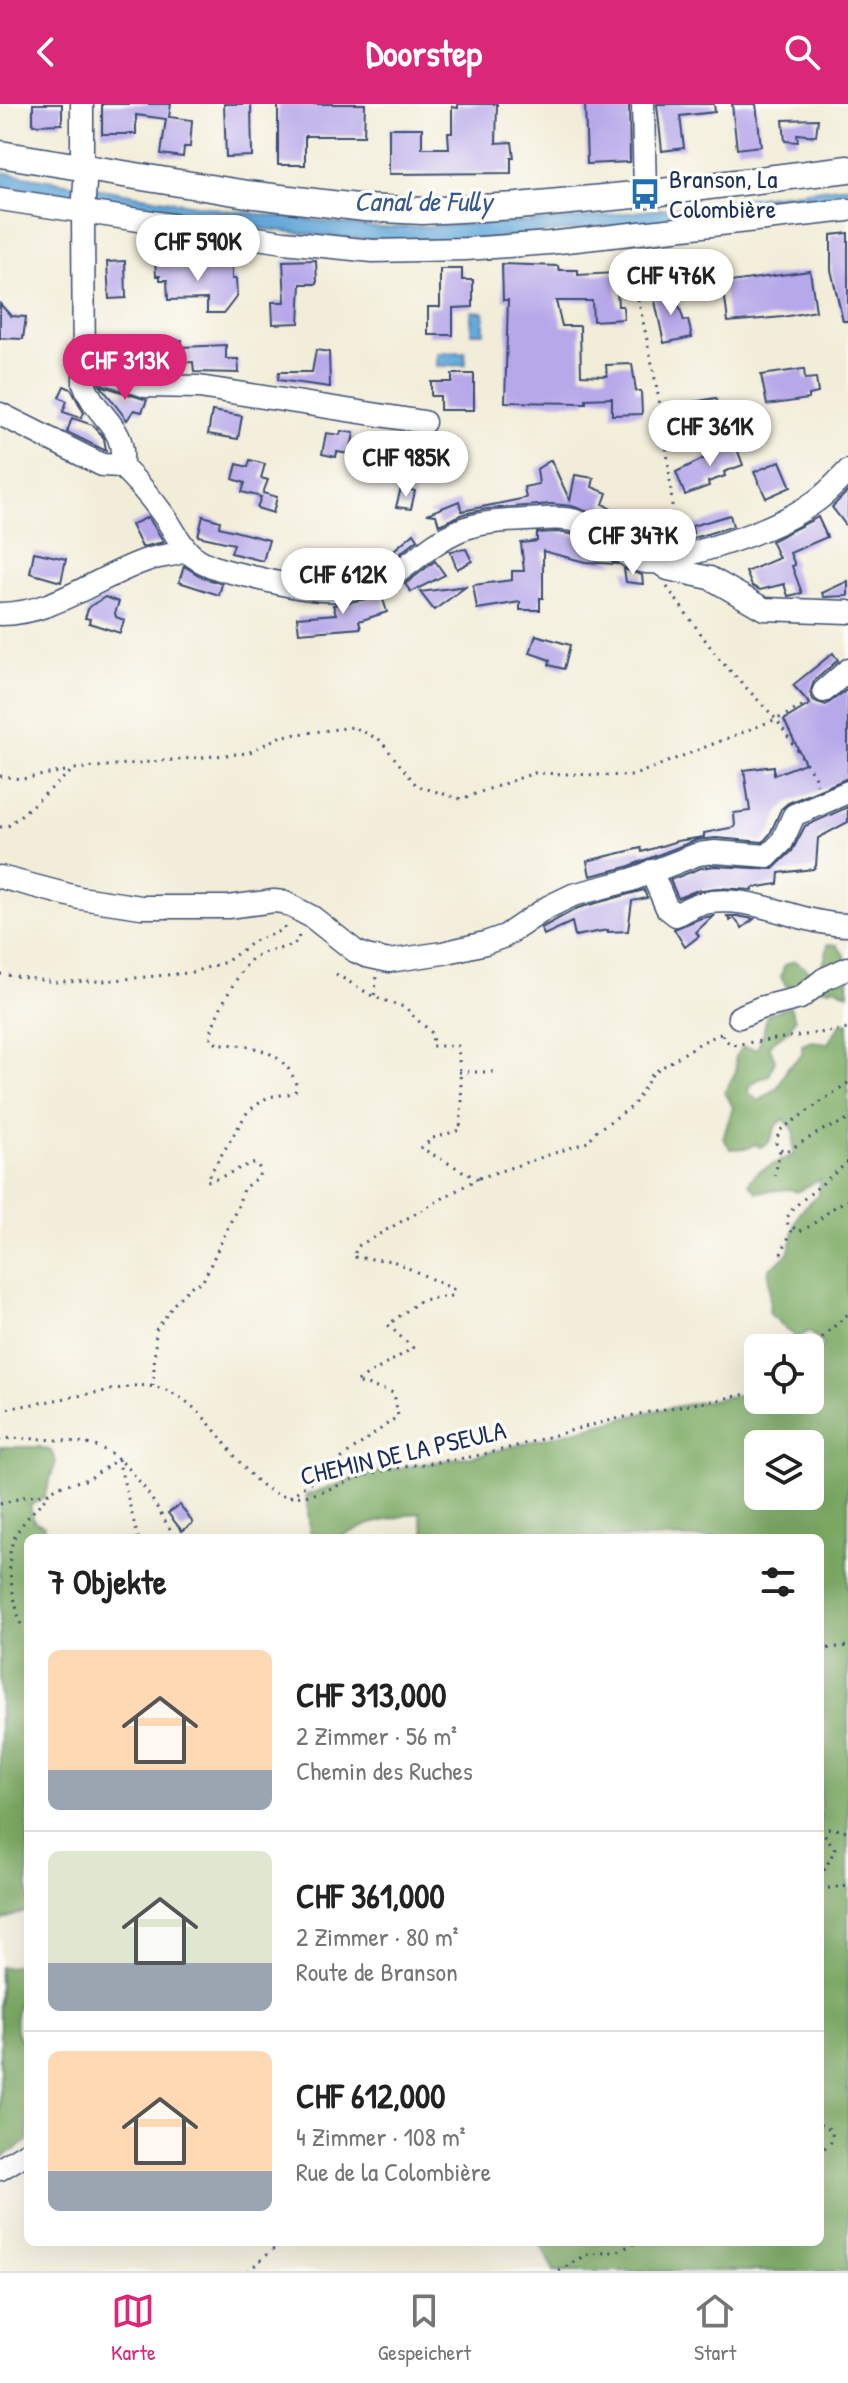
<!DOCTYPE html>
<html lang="de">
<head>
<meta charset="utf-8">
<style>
  body { margin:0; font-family:"Patrick Hand",sans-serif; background:#f2f2f2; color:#222; height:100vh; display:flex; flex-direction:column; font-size:30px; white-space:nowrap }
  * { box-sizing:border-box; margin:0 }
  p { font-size:26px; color:#767676 }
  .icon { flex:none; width:44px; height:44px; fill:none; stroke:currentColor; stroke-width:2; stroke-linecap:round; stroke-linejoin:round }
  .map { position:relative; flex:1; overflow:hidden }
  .panel { position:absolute; left:24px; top:1430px; width:800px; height:712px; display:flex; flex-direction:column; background:#fff; border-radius:12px; box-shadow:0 8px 32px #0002 }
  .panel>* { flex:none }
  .controls { position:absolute; left:744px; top:1230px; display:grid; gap:16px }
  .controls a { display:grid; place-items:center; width:80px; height:80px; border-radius:12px; background:#fff; box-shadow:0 8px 32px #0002; font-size:40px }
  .price { position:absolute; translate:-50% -68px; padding:0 18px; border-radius:28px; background:#fff; color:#222; font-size:26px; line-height:52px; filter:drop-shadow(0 2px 4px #0008) }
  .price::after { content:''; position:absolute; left:50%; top:48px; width:24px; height:18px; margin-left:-12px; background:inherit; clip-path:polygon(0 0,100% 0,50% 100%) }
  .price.selected { background:#db2777; color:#fff }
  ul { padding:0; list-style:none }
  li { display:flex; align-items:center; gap:24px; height:200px; padding:0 24px }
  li+li { border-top:2px solid #e0e0e0 }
  li span { display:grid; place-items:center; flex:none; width:224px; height:160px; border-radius:12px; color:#555 }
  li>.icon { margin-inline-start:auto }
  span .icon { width:96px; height:96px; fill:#fffc; stroke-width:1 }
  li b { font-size:34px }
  h2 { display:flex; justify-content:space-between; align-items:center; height:96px; padding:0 24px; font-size:34px }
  header { display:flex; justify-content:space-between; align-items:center; height:104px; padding:0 24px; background:#db2777; color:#fff; font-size:36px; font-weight:700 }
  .tab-bar { display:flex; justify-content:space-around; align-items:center; height:112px; border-top:2px solid #e0e0e0; background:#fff; font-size:22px; color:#767676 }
  .tab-bar a { display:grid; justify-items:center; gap:4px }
  .tab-bar .selected { color:#db2777 }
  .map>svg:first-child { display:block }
  .forest { fill:#7baa63; stroke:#4b6c60; stroke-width:2; fill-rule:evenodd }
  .water { fill:#65a8d9; stroke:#406c9c; stroke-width:2 }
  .building { fill:#b7a8e9 }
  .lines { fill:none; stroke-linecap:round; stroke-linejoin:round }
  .minor-casing { stroke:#3b4c70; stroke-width:25 }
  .major-casing { stroke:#3b4c70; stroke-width:29 }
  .path { stroke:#3b4c70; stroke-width:3; stroke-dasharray:2 6; stroke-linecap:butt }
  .minor { stroke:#fff; stroke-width:22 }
  .major { stroke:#fff; stroke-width:26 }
  .labels { text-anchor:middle; stroke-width:7; stroke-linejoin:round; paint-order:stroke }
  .poi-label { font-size:26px; fill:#1b2f5e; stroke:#fdfcf7; text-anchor:start }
  .street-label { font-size:26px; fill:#1b2f5e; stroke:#fdfcf7 }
  .water-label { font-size:28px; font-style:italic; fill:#355989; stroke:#fdfcf7 }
</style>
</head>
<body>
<header><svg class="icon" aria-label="back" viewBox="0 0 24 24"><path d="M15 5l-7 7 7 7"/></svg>Doorstep<svg class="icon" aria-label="search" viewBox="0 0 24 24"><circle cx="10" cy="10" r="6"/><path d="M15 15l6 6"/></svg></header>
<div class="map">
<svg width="848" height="2167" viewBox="0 0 848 2167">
  <rect width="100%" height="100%" fill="#fdfcf7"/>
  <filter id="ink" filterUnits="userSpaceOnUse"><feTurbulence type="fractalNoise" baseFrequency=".0125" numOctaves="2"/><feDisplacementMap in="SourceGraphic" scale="16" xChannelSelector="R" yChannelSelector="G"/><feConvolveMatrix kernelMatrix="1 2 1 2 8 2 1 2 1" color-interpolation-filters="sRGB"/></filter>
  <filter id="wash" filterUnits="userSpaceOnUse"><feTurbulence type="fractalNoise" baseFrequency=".006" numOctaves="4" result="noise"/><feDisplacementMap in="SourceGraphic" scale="32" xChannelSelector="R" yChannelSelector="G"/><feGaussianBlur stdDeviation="1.8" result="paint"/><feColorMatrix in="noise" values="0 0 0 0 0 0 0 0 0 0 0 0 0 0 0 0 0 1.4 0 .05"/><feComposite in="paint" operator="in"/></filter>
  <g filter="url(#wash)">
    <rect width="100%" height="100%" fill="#f2edd8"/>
    <!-- forest -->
    <g class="forest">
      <path d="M828 840 837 841 848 857V890L835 883 830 885 786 882 781 873 784 862 794 857 810 867H818L825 855Z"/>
      <path d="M790 903 795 915 789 926 769 941 775 956 769 972 757 976 748 984 749 990 759 997 778 983 788 963 802 951V941L812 937 827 940 841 920 848 919V2167H554L540 2138H820V1434H426L420 1408 370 1420 338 1434H311L306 1391 375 1368 479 1351 648 1308 758 1287V1296H810V1256L824 1241 810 1227 797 1234 769 1209C771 1193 768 1179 769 1164 802 1146 786 1133 800 1109 805 1102 812 1096 819 1091L820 1075 797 1088 790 1085 757 1088 749 1079 757 1068 793 1051 794 1026 784 1015 776 1022 769 1038 760 1043 755 1040 748 1044 731 1045 723 1034 733 1003 725 988 736 967 735 952 743 943 757 945 763 931 767 910ZM758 1340H810V1392H758Z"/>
      <path d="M0 1343H39L51 1347 56 1358 44 1393 30 1402 34 1417 44 1422 45 1434H28V1806L0 1817Z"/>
      <path d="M28 1856C28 1880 0 1931 28 1940V2037L0 2055V1863H10Z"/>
    </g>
    <!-- water -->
    <g class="water">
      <path d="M0 68 231 107 380 124 530 118 603 112 848 82V97L489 135 400 137 336 133 256 124 0 83Z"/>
      <path d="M471 207 484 208V229H471Z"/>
      <path d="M465 248 466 261 437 262V249Z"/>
    </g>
    <g id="blocks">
      <!-- building -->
      <g class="building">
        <path d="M33 0H62V20L33 21Z"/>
        <path d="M102 0H171L169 13 192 16 190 43H184L183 53 161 50 166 15 136 11V30H102Z"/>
        <path d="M224 0H251L252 52 226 53Z"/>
        <path d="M278 0H365L364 32H305V61H278Z"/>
        <path d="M458 0H497L496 39 512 38 514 54H511V69L389 70V24H422V44H449L448 29H452V3L458 4Z"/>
        <path d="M585 0H629L630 58 587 60Z"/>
        <path d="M657 0H714L715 8 680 12 684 44 662 47Z"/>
        <path d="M732 0H756L761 42 737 45Z"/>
        <path d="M818 15 816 32 797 30 798 38 785 37 783 16Z"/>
        <path d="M848 129V217H843L831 166V131Z"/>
        <path d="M670 150 671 163 639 166 638 153Z"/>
        <path d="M180 152 181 161 232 160V175H236L237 192 224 209H207V195L168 196 167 176H160V172H156L155 153Z"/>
        <path d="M316 156 317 180H301L299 219 273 220 272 198H285L283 157Z"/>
        <path d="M125 157 126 194 109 195 107 158Z"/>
        <path d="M502 160 558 162 559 166H578V171L616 169 618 202H623L624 215 593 217 592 197H556L562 222H580L581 271 607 272 606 261 632 260 636 287H641L642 310 612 311V294L586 295V299L505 298 508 196H503Z"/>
        <path d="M440 165H462V176H473V203L453 204V231H428V203H440Z"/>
        <path d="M810 167 816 207 783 213 728 218 723 179Z"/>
        <path d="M673 184 684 217 688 216 692 233 664 239 653 188Z"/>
        <path d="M0 200 11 212 26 213 23 235 0 234Z"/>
        <path d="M182 236V243L226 241V255H238L239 269 194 268 193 258 164 260V257H158L157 237Z"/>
        <path d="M316 246 329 248 330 283 278 276 279 268H312Z"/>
        <path d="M804 265 805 275 816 274 818 289 809 291V295L767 301 761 271Z"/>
        <path d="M452 270H474V306H440V292H431V278H452Z"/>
        <path d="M100 281 147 296 142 308 134 306 127 316Z"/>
        <path d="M64 282 71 285 84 309 81 314 63 308 67 297 59 293Z"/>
        <path d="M716 294 724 317 690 328 682 300Z"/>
        <path d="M212 307 242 312 238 335 208 330Z"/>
        <path d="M72 314 93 321 104 334 106 347 67 328Z"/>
        <path d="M341 327 354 329 350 350 337 348 336 353 322 350 326 329 340 331Z"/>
        <path d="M734 337 743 361 724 368 725 372 708 378 709 382 685 391 676 368 711 351 709 347Z"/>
        <path d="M250 356 265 360 261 374 268 376 263 389 277 393 273 409 257 404 261 393 242 388 245 379 233 375 237 360 248 363Z"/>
        <path d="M551 356 570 397 575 371 594 374 592 383 607 389 603 400 621 411 618 416 647 430 693 429 692 422 730 411 733 422 674 440 648 444 633 438 596 411 572 402 552 400 487 405 463 410 439 421 436 411 427 410 459 397 462 407 526 394 524 383 539 380 537 365Z"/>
        <path d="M780 357 791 383 766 394 754 368Z"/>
        <path d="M401 384 415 387 411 405 396 403Z"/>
        <path d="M848 387V424L832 403Z"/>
        <path d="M203 412 220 417 219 423 269 436 263 457 231 449 234 440 198 432Z"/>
        <path d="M148 413 164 438 142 443 131 421Z"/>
        <path d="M818 413 827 433 790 449 795 461 792 462 802 489 788 492 784 480 760 486 752 482 746 468 779 454 771 437Z"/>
        <path d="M557 428 571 430 582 435 616 460 585 458 543 447V494H540V506H520V498L477 505 473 481 512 476V467H524L521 439 537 437V429Z"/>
        <path d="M414 429 418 435 398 451 394 446Z"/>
        <path d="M466 445 472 457 457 465 450 447Z"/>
        <path d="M34 448 66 455 61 478 30 469Z"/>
        <path d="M435 457 445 471 411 488 405 480Z"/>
        <path d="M184 462 202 473 222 480 219 491 179 478Z"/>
        <path d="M624 465 642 471 643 480 626 478Z"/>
        <path d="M848 477V492L824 493 822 489Z"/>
        <path d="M467 482 434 506 420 488Z"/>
        <path d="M382 492 387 508 359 517 361 524 299 529 297 513 336 510 333 501Z"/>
        <path d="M105 493 119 498 115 509 116 513 124 516 120 529 89 519 90 515 85 514 89 503Z"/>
        <path d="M536 531 570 541 564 565 549 561 550 556 530 549Z"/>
        <path d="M833 549 838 556 814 577 810 589 814 597 826 601 848 585V674L788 699 781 705 770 730 763 738 716 734 696 736 627 763 590 772 587 757 641 744 642 748 677 737 704 733V729L735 723 734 709 750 707 744 666 774 662V671L805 659 784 616 810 600 793 581Z"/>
        <path d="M848 703V718L818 734 816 762 813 765 779 769 778 780 752 784 753 786 717 784 695 787 678 794 670 776 701 764 715 762 773 765 792 747 805 722Z"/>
        <path d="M644 786 647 794 632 797 628 827 608 828V826L575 832 572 818 544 831 541 824 578 804Z"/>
        <path d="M713 812 696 828 699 832 685 843 674 825 701 814Z"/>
        <path d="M727 812H737L754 815 742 824 734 814 730 817Z"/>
        <path d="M180 1401 193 1419 182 1427 168 1409Z"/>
      </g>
    </g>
  </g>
  <g filter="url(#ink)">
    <use href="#blocks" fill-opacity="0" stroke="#3b4c70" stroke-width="2"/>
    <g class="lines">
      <defs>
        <g id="minor">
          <path d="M82 0V63"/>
          <path d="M643 0 645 90"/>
          <path d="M86 64 83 109 84 279C95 314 129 322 121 362"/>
          <path d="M0 95 284 138 373 147 466 145 549 139 848 106"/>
          <path d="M83 263 93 264 146 282 199 283 424 318"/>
          <path d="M0 310 102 361 121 362"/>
          <path d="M121 362C137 377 152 395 165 413 174 426 181 443 193 452 210 465 236 469 257 474 304 486 354 497 398 468 419 453 435 437 458 427 483 416 517 417 543 415 555 414 568 414 579 418 609 430 623 462 658 458 708 446 775 427 816 397 828 389 838 377 848 367"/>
          <path d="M658 458 668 465 710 474 764 505 848 508"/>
          <path d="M0 510C56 510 99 471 150 455 163 451 175 452 186 446"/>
          <path d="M824 587 848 566"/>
          <path d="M651 767 667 804 676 811C684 807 691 802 699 800 754 788 795 820 848 821"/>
          <path d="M0 773 80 794 141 803H228L274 797 283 798 312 813 355 847 366 852 389 857 443 849 485 839 505 832 548 803 573 791 631 776 698 750 715 748 768 752 782 738 794 711 848 688"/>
          <path d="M739 913 760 904 800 894 824 875 848 864"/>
          <path d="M0 2065 28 2048"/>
        </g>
        <path id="major" d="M0 50 247 90 365 104 422 107 518 102 645 90 848 65"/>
      </defs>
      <!-- minor casing -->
      <use href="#minor" class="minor-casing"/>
      <!-- major casing -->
      <use href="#major" class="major-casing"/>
      <!-- path -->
      <g class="path">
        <path d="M628 148C648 243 673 338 673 436"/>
        <path d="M667 483 719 555 776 615 814 671 817 680"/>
        <path d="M0 672 22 675 71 666"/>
        <path d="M0 723 8 722 74 665 248 649 281 632 354 623 380 636 417 682 461 695 534 669 632 672 784 612 811 597"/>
        <path d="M0 870 55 878 103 877 189 869 226 858 254 837 282 826 286 821"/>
        <path d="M336 870 374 893"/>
        <path d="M723 931V934L732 941 848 925"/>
        <path d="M459 968H494"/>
        <path d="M848 979 779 1027 776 1039 780 1045 787 1047 823 1026 848 1016"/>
        <path d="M848 1058 793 1104 787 1114 788 1121 800 1127C818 1120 827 1105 848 1096"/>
        <path d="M775 1072 780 1045"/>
        <path d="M479 1074 588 1038 596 1027 633 1002 653 969 702 938 723 929"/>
        <path d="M781 1150 793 1124"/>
        <path d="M810 1244 848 1210"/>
        <path d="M153 1282 156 1226 177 1196 195 1179H202L238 1102 243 1085 259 1072 260 1065 256 1059C239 1062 225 1074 207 1077L208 1073 248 1007 268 993 294 989 297 984C288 946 249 940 217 940L211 935C208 921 241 863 253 854 267 844 287 847 299 836L298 826"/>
        <path d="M810 1283 823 1284"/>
        <path d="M0 1306 133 1282C210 1274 233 1383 284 1392 315 1397 348 1374 378 1368 412 1360 446 1358 480 1351 522 1342 562 1328 604 1318 651 1306 700 1300 747 1290L758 1285"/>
        <path d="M0 1336 11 1334C36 1335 62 1335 87 1340 131 1348 153 1400 176 1434"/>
        <path d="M118 1355 138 1434"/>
        <path d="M290 1393 398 1312 394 1289 356 1278 413 1244 388 1221 421 1196 451 1192 453 1185 393 1157 353 1153 358 1142 477 1075 421 1044 433 1034 460 1026 462 997 458 942H432L433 930C424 920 414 916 407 904L374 893 377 872"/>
        <path d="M0 1400 24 1393 49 1389 59 1382 89 1375 118 1355"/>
        <path d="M28 1520 21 1521C15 1500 5 1461 12 1440 18 1420 36 1406 49 1389"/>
        <path d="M820 1545 848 1542"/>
        <path d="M820 1723 848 1727"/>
        <path d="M820 1724 835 1745 825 1765 820 1768"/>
        <path d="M820 1785 848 1782"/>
        <path d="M820 2021 830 2025 833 2033 830 2040 820 2047"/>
        <path d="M248 2167 282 2138"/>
        <path d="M559 2167 585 2151 618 2147 638 2138"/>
      </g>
      <!-- minor -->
      <use href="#minor" class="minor"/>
      <!-- major -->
      <use href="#major" class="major"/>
    </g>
  </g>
  <!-- icons -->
  <defs>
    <symbol id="bus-bare" viewBox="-9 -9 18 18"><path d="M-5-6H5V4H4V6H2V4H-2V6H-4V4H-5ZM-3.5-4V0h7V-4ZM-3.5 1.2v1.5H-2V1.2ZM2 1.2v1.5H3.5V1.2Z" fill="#1f6fb2" stroke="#fdfcf7" stroke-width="2.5" paint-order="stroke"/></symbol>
  </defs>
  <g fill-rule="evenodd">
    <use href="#bus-bare" x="623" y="68" width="44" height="44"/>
  </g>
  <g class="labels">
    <!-- poi labels -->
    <g class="poi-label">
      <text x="669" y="84">Branson, La<tspan x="669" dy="30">Colombière</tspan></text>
    </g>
    <!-- street labels -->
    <g class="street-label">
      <text transform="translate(403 1349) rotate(-13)" y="9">CHEMIN DE LA PSEULA</text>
    </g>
    <!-- water labels -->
    <g class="water-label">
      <text x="423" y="107">Canal de Fully</text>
    </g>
  </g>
</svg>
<div class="controls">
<a><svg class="icon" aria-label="locate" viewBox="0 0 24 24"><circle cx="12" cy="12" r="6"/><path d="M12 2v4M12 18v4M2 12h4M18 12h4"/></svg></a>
<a><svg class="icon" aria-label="layers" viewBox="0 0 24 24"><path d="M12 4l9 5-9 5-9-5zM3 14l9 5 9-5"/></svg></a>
</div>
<b class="price" style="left:198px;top:179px">CHF 590K</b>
<b class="price" style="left:671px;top:213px">CHF 476K</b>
<b class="price selected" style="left:125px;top:298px">CHF 313K</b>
<b class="price" style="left:710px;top:364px">CHF 361K</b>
<b class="price" style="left:406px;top:395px">CHF 985K</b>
<b class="price" style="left:633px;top:473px">CHF 347K</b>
<b class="price" style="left:343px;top:512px">CHF 612K</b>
<section class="panel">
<h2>7 Objekte<svg class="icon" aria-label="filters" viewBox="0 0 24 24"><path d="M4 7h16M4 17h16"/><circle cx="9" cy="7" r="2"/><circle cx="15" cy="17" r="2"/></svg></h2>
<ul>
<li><span style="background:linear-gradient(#ffd9b3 75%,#9aa5b1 0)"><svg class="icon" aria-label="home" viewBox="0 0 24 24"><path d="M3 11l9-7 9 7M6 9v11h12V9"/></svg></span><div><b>CHF 313,000</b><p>2 Zimmer · 56 m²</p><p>Chemin des Ruches</p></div></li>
<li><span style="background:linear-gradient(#dfe7d0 70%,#9aa5b1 0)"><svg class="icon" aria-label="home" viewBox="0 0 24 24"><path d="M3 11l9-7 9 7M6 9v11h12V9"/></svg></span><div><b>CHF 361,000</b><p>2 Zimmer · 80 m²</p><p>Route de Branson</p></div></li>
<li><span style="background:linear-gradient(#ffd9b3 75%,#9aa5b1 0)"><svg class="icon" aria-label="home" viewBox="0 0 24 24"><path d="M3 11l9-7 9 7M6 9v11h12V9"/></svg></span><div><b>CHF 612,000</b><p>4 Zimmer · 108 m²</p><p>Rue de la Colombière</p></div></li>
</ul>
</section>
</div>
<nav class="tab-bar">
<a class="selected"><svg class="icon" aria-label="map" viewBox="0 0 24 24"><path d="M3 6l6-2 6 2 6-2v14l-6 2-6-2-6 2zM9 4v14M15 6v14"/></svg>Karte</a>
<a><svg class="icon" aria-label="saved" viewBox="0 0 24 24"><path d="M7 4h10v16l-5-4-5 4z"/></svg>Gespeichert</a>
<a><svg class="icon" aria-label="home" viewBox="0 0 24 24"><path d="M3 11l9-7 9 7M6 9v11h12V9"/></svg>Start</a>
</nav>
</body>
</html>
